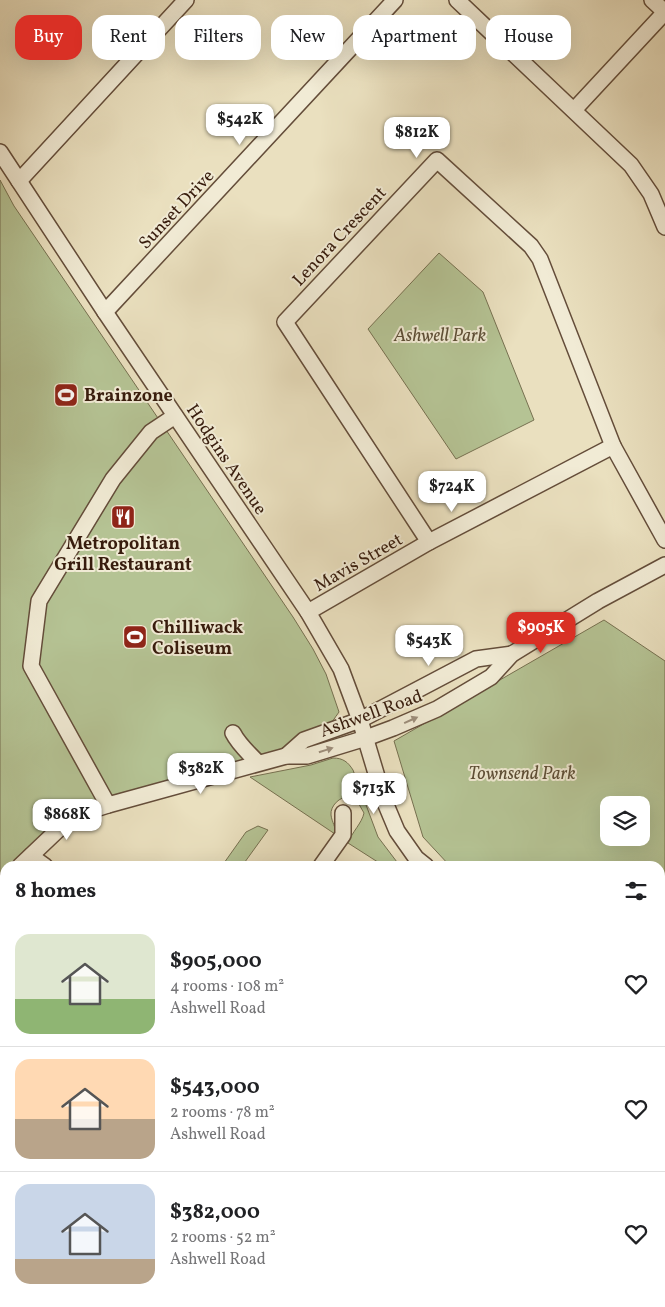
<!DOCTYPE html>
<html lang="en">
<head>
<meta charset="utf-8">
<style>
  body { margin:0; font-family:Vollkorn,serif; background:#f6f6f6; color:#202124; height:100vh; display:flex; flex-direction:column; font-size:19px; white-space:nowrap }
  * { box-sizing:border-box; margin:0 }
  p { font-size:16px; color:#757577 }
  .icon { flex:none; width:28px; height:28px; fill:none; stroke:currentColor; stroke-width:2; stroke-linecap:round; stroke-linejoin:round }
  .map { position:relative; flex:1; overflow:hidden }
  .details { position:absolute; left:0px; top:861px; width:665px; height:446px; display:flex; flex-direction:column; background:#fff; border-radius:15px 15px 0 0; box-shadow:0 5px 20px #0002 }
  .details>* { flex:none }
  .top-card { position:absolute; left:15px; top:15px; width:635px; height:45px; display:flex; gap:10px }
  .fabs { position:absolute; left:600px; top:796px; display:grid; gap:10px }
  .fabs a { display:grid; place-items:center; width:50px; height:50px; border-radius:10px; background:#fff; box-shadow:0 5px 20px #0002; font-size:25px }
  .price { position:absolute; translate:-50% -42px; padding:0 11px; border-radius:10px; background:#fff; color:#222; font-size:16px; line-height:32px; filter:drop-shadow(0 1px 2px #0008) }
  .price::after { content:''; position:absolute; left:50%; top:30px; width:15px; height:11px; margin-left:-8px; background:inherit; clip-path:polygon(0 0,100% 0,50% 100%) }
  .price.on { background:#d93025; color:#fff }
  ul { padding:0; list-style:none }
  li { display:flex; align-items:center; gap:15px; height:125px; padding:0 15px }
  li+li { border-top:1px solid #e0e0e0 }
  li span { display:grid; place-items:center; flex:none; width:140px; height:100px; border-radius:15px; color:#555 }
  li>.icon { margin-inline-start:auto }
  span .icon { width:60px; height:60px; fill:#fffc; stroke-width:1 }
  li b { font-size:21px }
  h2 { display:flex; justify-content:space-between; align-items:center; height:60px; padding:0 15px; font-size:21px }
  .tag { padding:0 18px; border-radius:15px; background:#fff; box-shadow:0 5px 20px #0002; font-size:18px; line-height:45px }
  .tag.on { background:#d93025; color:#fff }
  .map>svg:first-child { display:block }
  .green { fill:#b5c394; stroke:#767050; fill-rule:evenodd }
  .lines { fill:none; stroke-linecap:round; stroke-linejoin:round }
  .stream { stroke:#747b77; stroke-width:3 }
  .minor-casing { stroke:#644d3a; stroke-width:18 }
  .minor { stroke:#f1ebd5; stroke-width:15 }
  .oneway { fill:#9d8e7b }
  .labels { text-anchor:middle; stroke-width:4; stroke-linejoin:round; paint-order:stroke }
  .street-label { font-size:18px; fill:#371c0d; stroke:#f1ebd5 }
  .park-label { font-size:18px; font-style:italic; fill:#5d4e36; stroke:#f1ebd5 }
  .poi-label { font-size:18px; font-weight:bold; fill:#371c0d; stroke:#f1ebd5; text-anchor:start }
</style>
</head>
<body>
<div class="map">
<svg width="665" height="1307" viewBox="0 0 665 1307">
  <rect width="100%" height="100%" fill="#eae0bf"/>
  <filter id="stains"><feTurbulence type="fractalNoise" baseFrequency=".004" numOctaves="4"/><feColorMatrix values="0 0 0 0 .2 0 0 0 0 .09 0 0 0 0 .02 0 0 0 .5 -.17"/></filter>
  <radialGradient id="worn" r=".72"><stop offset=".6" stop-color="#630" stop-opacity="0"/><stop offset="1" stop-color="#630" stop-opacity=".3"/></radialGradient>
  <!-- green -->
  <g class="green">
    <path d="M0 180 14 206 293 617 313 649 326 674 339 712 327 729 290 746 227 769 101 803 14 866H5V875L0 880Z"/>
    <path d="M439 253 483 292 534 420 456 459 368 329Z"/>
    <path d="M604 620 665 661V1015L660 1012V866H450L423 837 394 741ZM609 805H641V838H609Z"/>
    <path d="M333 758C343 758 348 762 353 770L378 837 400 866H384L348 843C352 832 362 823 364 813L356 799C354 798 351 797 349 797 340 796 330 806 331 815 332 823 336 826 335 834L250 777 311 765Z"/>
    <path d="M258 826 268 830 242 866H220L224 863 246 832Z"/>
    <path d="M0 1268 5 1271V1302L64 1303 72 1307H0Z"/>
    <path d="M361 1303H434L431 1307H371Z"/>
  </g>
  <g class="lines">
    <!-- stream -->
    <g class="stream">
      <path d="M0 1268 5 1271"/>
      <path d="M69 1302 78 1307"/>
    </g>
    <defs>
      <g id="minor">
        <path d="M457 0 631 165 651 194 665 227"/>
        <path d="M652 0 665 12"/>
        <path d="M574 110 665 12"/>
        <path d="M0 152 105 312 308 612 341 669 360 720 384 800 397 831 416 858 426 866"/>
        <path d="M19 181 186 0"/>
        <path d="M105 312 395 0"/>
        <path d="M429 542 285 322 437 160 531 246 540 259 613 446 665 540"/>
        <path d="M308 612 429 542 613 446"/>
        <path d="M233 733C239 745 249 753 258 763"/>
        <path d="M286 756 304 740 360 720 476 659 512 654"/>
        <path d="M108 805 31 666 39 601 113 479 151 432 175 416"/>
        <path d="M31 856 45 866"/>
        <path d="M20 866 60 828 83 813 108 805 286 756H307L366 738 393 728 437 709 491 677 512 654 598 601 665 565"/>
        <path d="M321 866 343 835V813"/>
        <path d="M0 886 5 881"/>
        <path d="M660 1032 665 1035"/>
        <path d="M660 1166 665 1159"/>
        <path d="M658 1302 664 1307"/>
      </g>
    </defs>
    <!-- minor casing -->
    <use href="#minor" class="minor-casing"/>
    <!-- minor -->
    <use href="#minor" class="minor"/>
  </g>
  <!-- one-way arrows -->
  <defs><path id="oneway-solid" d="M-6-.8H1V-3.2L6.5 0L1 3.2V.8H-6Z" transform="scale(1.25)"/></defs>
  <g class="oneway">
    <use href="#oneway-solid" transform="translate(411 720) rotate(-24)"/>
    <use href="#oneway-solid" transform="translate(326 750) rotate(-18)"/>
  </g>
  <!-- icons -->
  <defs>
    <symbol id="stadium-square" viewBox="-11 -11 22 22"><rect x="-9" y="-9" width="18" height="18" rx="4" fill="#8f2418" stroke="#f1ebd5"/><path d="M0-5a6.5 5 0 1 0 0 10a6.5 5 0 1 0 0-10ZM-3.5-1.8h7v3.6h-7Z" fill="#fff"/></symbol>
    <symbol id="restaurant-square" viewBox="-11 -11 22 22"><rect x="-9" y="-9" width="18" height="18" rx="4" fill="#8f2418" stroke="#f1ebd5"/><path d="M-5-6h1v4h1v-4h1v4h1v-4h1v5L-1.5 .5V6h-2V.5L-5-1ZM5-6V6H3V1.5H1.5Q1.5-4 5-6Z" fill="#fff"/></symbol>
  </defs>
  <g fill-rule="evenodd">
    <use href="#stadium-square" x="52" y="381" width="28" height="28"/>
    <use href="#restaurant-square" x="109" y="503" width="28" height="28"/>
    <use href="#stadium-square" x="121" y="623" width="28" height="28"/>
  </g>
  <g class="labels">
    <!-- street labels -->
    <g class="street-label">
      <text transform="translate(176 209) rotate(-47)" y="6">Sunset Drive</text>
      <text transform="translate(339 236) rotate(-47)" y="6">Lenora Crescent</text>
      <text transform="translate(227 459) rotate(56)" y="6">Hodgins Avenue</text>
      <text transform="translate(358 562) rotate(-30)" y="6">Mavis Street</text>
      <text transform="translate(371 713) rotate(-20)" y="6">Ashwell Road</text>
    </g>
    <!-- park labels -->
    <g class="park-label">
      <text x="440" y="341">Ashwell Park</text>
      <text x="522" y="779">Townsend Park</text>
    </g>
    <!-- poi labels -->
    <g class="poi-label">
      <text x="84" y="401">Brainzone</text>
      <text x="123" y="549" text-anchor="middle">Metropolitan<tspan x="123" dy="21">Grill Restaurant</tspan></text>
      <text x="152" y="633">Chilliwack<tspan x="152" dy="21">Coliseum</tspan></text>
    </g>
  </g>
  <rect width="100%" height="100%" filter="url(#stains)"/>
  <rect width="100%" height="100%" fill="url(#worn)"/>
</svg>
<div class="fabs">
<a><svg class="icon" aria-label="layers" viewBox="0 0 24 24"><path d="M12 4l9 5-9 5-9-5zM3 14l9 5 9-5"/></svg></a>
</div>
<b class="price" style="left:240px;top:146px">$542K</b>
<b class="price" style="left:417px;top:159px">$812K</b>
<b class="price" style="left:452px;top:513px">$724K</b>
<b class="price on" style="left:541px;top:654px">$905K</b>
<b class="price" style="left:429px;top:667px">$543K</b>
<b class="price" style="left:201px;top:795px">$382K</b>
<b class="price" style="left:374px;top:815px">$713K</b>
<b class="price" style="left:67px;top:841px">$868K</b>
<div class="top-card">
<a class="tag on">Buy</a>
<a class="tag">Rent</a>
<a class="tag">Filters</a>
<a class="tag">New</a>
<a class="tag">Apartment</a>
<a class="tag">House</a>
</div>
<section class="details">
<h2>8 homes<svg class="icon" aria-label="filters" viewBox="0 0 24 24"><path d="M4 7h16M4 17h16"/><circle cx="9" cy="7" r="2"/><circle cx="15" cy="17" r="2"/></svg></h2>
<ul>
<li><span style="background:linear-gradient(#dfe7d0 65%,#8fb573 0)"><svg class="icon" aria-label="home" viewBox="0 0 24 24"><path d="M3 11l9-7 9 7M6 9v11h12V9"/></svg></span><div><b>$905,000</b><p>4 rooms · 108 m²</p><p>Ashwell Road</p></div><svg class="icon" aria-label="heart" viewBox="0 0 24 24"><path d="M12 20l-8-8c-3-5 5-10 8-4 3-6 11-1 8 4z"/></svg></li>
<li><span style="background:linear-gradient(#ffd9b3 60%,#b9a48a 0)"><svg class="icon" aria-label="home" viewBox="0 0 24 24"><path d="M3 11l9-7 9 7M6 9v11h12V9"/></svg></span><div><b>$543,000</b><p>2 rooms · 78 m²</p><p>Ashwell Road</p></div><svg class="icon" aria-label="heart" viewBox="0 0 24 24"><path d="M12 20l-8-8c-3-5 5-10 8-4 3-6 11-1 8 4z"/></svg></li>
<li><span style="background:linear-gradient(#c9d6e8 75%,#b9a48a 0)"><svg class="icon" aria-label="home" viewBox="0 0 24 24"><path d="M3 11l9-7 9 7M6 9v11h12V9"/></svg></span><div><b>$382,000</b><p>2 rooms · 52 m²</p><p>Ashwell Road</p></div><svg class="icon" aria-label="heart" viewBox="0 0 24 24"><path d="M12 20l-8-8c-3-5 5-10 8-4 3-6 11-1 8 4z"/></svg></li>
</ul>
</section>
</div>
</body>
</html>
